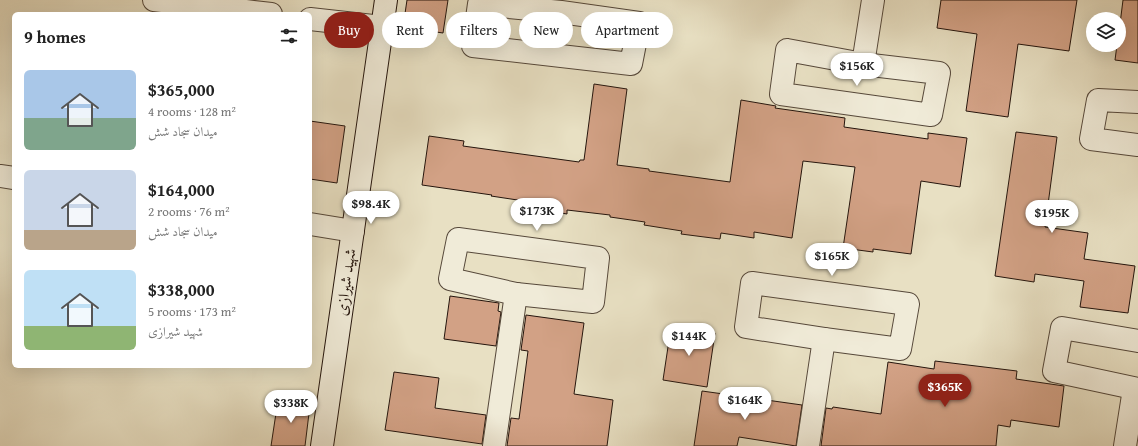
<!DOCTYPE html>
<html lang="en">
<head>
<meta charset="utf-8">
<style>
  body { margin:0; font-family:"Gentium Book Plus",Amiri,serif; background:#f2f2f2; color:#222; height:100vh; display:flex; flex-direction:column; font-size:15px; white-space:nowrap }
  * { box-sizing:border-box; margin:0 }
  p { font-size:13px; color:#767676 }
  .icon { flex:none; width:22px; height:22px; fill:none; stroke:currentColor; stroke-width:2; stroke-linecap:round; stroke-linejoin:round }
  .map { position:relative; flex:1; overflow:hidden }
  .side { position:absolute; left:12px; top:12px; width:300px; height:356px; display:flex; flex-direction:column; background:#fff; border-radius:6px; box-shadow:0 4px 16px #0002 }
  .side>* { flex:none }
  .banner { position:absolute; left:324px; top:12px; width:380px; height:36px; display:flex; gap:8px }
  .controls { position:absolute; left:1086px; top:12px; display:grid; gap:8px }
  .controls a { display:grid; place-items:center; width:40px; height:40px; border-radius:50%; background:#fff; box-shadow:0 4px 16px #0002; font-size:20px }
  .price { position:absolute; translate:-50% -34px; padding:0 9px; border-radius:14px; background:#fff; color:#222; font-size:13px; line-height:26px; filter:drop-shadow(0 1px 2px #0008) }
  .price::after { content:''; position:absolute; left:50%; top:24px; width:12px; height:9px; margin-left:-6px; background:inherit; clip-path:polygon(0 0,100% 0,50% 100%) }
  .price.current { background:#8f2418; color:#fff }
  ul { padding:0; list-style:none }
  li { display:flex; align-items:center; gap:12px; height:100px; padding:0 12px }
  li span { display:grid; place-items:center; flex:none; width:112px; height:80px; border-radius:6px; color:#555 }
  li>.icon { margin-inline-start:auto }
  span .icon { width:48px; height:48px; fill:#fffc; stroke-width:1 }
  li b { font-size:17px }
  h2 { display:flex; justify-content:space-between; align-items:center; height:48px; padding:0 12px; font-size:17px }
  .pill { padding:0 14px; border-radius:18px; background:#fff; box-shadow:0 4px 16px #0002; font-size:14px; line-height:36px }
  .pill.current { background:#8f2418; color:#fff }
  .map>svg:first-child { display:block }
  .building { fill:#d2a185; stroke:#25150d }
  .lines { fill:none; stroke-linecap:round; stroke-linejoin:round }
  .street-casing { stroke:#56483a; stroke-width:24 }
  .secondary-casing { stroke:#25150d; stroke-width:24 }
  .street { stroke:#f0ebd8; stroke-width:22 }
  .secondary { stroke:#f0ebd8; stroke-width:22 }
  .labels { text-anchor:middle; stroke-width:3; stroke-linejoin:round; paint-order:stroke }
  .street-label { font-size:16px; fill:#25150d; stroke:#f0ebd8 }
</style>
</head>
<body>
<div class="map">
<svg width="1138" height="446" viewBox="0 0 1138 446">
  <rect width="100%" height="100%" fill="#e8e0c3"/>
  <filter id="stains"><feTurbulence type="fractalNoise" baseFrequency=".005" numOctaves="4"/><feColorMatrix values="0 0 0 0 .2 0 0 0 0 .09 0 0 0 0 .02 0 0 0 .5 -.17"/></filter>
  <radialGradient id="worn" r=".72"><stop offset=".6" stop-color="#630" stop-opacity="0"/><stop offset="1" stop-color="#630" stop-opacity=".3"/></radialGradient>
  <!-- building -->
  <g class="building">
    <path d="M407 0H448L443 33 403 27Z"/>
    <path d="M941 0H1077L1069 51 1018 44 1008 117 966 111 977 34 937 28Z"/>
    <path d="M1123 0H1138V63L1115 60 1117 45H1119V32Z"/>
    <path d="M594 84 627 89 617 165 649 169V171L730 182 741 100 776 106 775 108 845 118 844 127 928 139V133L967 138 960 187 921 181 911 254 873 249V252L843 248 855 167 803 161 792 238 754 232V238L721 233 720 239 681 234 682 231 644 225 645 222 610 217V215L567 210V214L543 210 544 204 491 196 492 195 422 185 429 136 464 141 463 146 579 162 580 160H584Z"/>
    <path d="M310 121 345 126 337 183 310 179Z"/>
    <path d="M1016 132 1057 137 1045 227 1088 233 1084 259 1135 266 1128 313 1080 307 1084 281 1035 274 1034 282 995 276Z"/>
    <path d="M450 296 499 303 498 311 501 312 496 346 444 339Z"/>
    <path d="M526 315 584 323 574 394 613 400 607 446H507L511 418 519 419 528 351 521 350Z"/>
    <path d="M671 327 715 333 707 387 663 380Z"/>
    <path d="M935 361 1017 371 1016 379 1064 386 1059 427 1011 420 1010 427 998 425 996 446H821L826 408 832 409 833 407 881 414 888 362 934 369Z"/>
    <path d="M394 372 439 378 435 408 486 415 482 444 385 430Z"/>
    <path d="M702 391 802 405 796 446 739 437 737 446H694Z"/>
    <path d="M278 400 310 405 305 446H271Z"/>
  </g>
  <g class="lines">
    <defs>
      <g id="street">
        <path d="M154 0 271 14"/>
        <path d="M479 4 561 12 639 23 631 64 473 46Z"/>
        <path d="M310 19 382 27"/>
        <path d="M787 50 863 64 939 73 931 115 781 94Z"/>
        <path d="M863 64 873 0"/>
        <path d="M1138 102 1098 100 1091 139 1138 145"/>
        <path d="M0 176 14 178"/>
        <path d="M310 224 353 231"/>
        <path d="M458 239 598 258 593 302 516 294 450 279Z"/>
        <path d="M752 283 908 304 900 349 824 339 746 327Z"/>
        <path d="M1138 341 1062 328 1054 371 1138 389"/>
        <path d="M494 446 516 294"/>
        <path d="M808 446 824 339"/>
        <path d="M1125 446 1134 389"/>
      </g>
      <path id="secondary" d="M322 446 386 0"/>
    </defs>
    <!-- street casing -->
    <use href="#street" class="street-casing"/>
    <!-- secondary casing -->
    <use href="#secondary" class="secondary-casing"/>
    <!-- street -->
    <use href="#street" class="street"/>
    <!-- secondary -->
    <use href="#secondary" class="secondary"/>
  </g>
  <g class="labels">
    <!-- street labels -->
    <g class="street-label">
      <text transform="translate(345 282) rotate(-82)" y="6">شهید شیرازی</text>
    </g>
  </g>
  <rect width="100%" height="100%" filter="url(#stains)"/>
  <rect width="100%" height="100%" fill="url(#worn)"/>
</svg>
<div class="controls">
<a><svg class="icon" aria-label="layers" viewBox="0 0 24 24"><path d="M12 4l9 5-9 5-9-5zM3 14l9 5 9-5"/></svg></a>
</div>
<b class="price" style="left:857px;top:87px">$156K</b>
<b class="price" style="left:371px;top:225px">$98.4K</b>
<b class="price" style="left:537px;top:232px">$173K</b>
<b class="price" style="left:1052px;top:234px">$195K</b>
<b class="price" style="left:832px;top:277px">$165K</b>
<b class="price" style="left:689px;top:357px">$144K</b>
<b class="price current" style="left:945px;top:408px">$365K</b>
<b class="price" style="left:745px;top:421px">$164K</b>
<b class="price" style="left:291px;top:424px">$338K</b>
<div class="banner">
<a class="pill current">Buy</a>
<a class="pill">Rent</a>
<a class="pill">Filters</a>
<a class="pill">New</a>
<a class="pill">Apartment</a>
</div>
<section class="side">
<h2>9 homes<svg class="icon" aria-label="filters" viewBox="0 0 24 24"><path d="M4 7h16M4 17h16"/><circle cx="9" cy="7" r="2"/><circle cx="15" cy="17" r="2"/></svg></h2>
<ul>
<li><span style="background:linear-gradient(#a9c7e8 60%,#7fa58c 0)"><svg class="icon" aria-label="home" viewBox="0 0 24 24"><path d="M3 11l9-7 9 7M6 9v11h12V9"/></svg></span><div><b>$365,000</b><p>4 rooms · 128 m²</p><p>میدان سجاد شش</p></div></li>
<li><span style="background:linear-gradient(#c9d6e8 75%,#b9a48a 0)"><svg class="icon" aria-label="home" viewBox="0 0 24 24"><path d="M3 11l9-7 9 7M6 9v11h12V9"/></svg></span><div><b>$164,000</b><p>2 rooms · 76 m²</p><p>میدان سجاد شش</p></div></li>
<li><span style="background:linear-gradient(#bfe0f5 70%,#8fb573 0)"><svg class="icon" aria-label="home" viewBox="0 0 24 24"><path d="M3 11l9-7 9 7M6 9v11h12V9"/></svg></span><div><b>$338,000</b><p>5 rooms · 173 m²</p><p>شهید شیرازی</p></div></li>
</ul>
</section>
</div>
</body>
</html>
